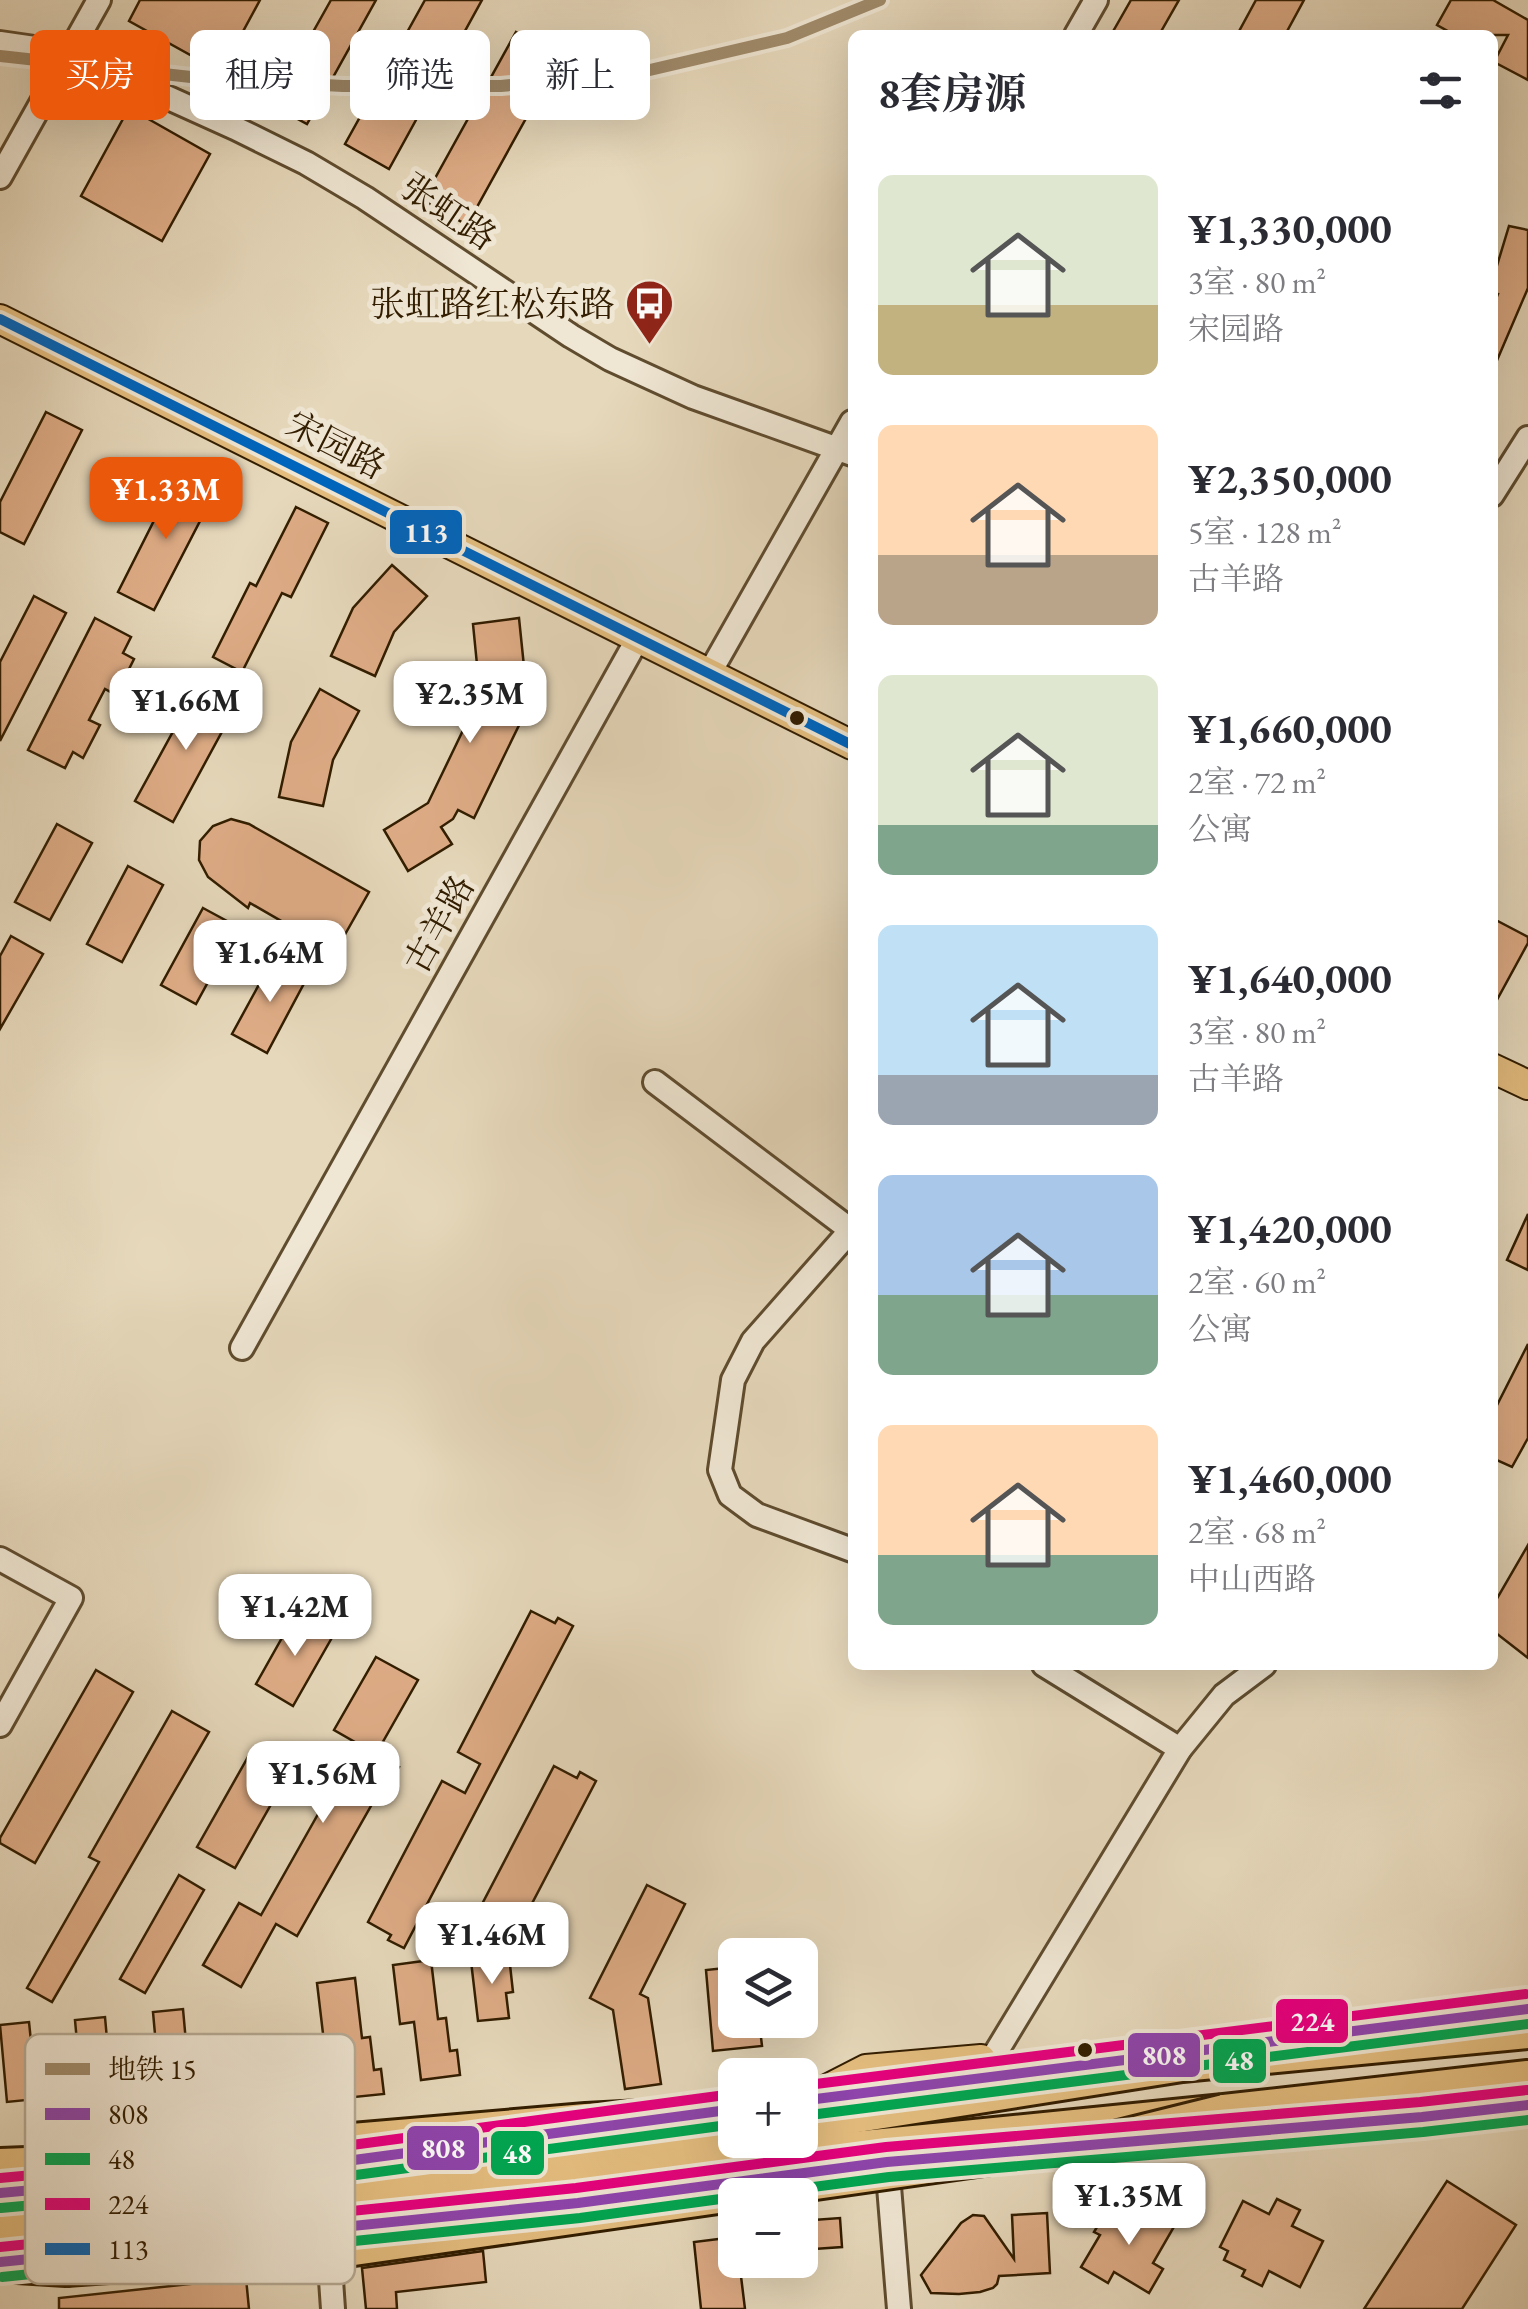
<!DOCTYPE html>
<html lang="zh">
<head>
<meta charset="utf-8">
<style>
  body { margin:0; font-family:"EB Garamond","Noto Serif SC",serif; background:#f7f7f7; color:#2b2b33; height:100vh; display:flex; flex-direction:column; font-size:38px; white-space:nowrap }
  * { box-sizing:border-box; margin:0 }
  p { font-size:32px; color:#7c7c81 }
  .icon { flex:none; width:55px; height:55px; fill:none; stroke:currentColor; stroke-width:2; stroke-linecap:round; stroke-linejoin:round }
  .map { position:relative; flex:1; overflow:hidden }
  .side { position:absolute; left:848px; top:30px; width:650px; height:1640px; display:flex; flex-direction:column; background:#fff; border-radius:15px; box-shadow:0 10px 40px #0002 }
  .side>* { flex:none }
  .banner { position:absolute; left:30px; top:30px; width:668px; height:90px; display:flex; gap:20px }
  .controls { position:absolute; left:718px; top:1938px; display:grid; gap:20px }
  .controls a { display:grid; place-items:center; width:100px; height:100px; border-radius:15px; background:#fff; box-shadow:0 10px 40px #0002; font-size:50px }
  .price { position:absolute; translate:-50% -85px; padding:0 22px; border-radius:20px; background:#fff; color:#222; font-size:32px; line-height:65px; filter:drop-shadow(0 2px 5px #0008) }
  .price::after { content:''; position:absolute; left:50%; top:60px; width:30px; height:22px; margin-left:-15px; background:inherit; clip-path:polygon(0 0,100% 0,50% 100%) }
  .price.selected { background:#ea580c; color:#fff }
  ul { padding:0; list-style:none }
  li { display:flex; align-items:center; gap:30px; height:250px; padding:0 30px }
  li span { display:grid; place-items:center; flex:none; width:280px; height:200px; border-radius:15px; color:#555 }
  li>.icon { margin-inline-start:auto }
  span .icon { width:120px; height:120px; fill:#fffc; stroke-width:1 }
  li b { font-size:42px }
  h2 { display:flex; justify-content:space-between; align-items:center; height:120px; padding:0 30px; font-size:42px }
  .tag { padding:0 35px; border-radius:15px; background:#fff; box-shadow:0 10px 40px #0002; font-size:35px; line-height:90px }
  .tag.selected { background:#ea580c; color:#fff }
  .map>svg:first-child { display:block }
  .building { fill:#deac86; stroke:#321d00; stroke-width:2.5 }
  .lines { fill:none; stroke-linecap:round; stroke-linejoin:round }
  .minor-casing { stroke:#5f4c2f; stroke-width:28 }
  .major-casing { stroke:#321d00; stroke-width:32 }
  .highway-casing { stroke:#321d00; stroke-width:38 }
  .minor { stroke:#efe6d3; stroke-width:22 }
  .major { stroke:#e3bc7e; stroke-width:28 }
  .highway { stroke:#e3bc7e; stroke-width:32 }
  .highway-bridge-casing { stroke:#321d00; stroke-width:38; stroke-linecap:butt }
  .highway-bridge { stroke:#e3bc7e; stroke-width:32 }
  .bus-1-casing { stroke:#efe6d3; stroke-width:18 }
  .bus-2-casing { stroke:#efe6d3; stroke-width:18 }
  .bus-3-casing { stroke:#efe6d3; stroke-width:18 }
  .bus-4-casing { stroke:#efe6d3; stroke-width:18 }
  .bus-1 { stroke:#8e44ad; stroke-width:10 }
  .bus-2 { stroke:#00a651; stroke-width:10 }
  .bus-3 { stroke:#e5007d; stroke-width:10 }
  .bus-4 { stroke:#0065bd; stroke-width:10 }
  .metro-1-casing { stroke:#efe6d3; stroke-width:20 }
  .metro-1 { stroke:#a08b6b; stroke-width:12 }
  .bus-dot { fill:#321d00; stroke:#efe6d3; stroke-width:4 }
  .labels { text-anchor:middle; stroke-width:10; stroke-linejoin:round; paint-order:stroke }
  .street-label { font-size:35px; fill:#321d00; stroke:#efe6d3 }
  .poi-label { font-size:35px; fill:#321d00; stroke:#efe6d3; text-anchor:end }
  .key { fill:#efe6d3; stroke:#b6aa94; stroke-width:2.5 }
  .key-label { font-size:28px; fill:#321d00 }
  .line-badge { stroke:#efe6d3; stroke-width:4 }
  .badge-label { font-size:28px; text-anchor:middle; font-weight:bold; fill:#fff }
</style>
</head>
<body>
<div class="map">
<svg width="1528" height="2309" viewBox="0 0 1528 2309">
  <rect width="100%" height="100%" fill="#e6d8bb"/>
  <filter id="stains"><feTurbulence type="fractalNoise" baseFrequency=".002" numOctaves="4"/><feColorMatrix values="0 0 0 0 .2 0 0 0 0 .09 0 0 0 0 .02 0 0 0 .5 -.17"/></filter>
  <radialGradient id="worn" r=".72"><stop offset=".6" stop-color="#630" stop-opacity="0"/><stop offset="1" stop-color="#630" stop-opacity=".3"/></radialGradient>
  <!-- building -->
  <g class="building">
    <path d="M140 0H260L221 72 129 21Z"/>
    <path d="M331 0H376L307 124 272 105Z"/>
    <path d="M425 0H482L389 169 345 144Z"/>
    <path d="M1131 0H1179L1159 35H1111Z"/>
    <path d="M1256 0H1304L1285 35H1237Z"/>
    <path d="M1451 0H1493L1528 20V80L1494 62 1508 35H1455L1437 25Z"/>
    <path d="M516 32 560 57 467 225 423 200Z"/>
    <path d="M129 108 210 154 162 241 81 196Z"/>
    <path d="M1509 226 1528 230V288L1492 372V308L1498 294 1492 292V282Z"/>
    <path d="M46 412 82 430 24 544 0 532V502Z"/>
    <path d="M177 475 214 494 154 610 118 592Z"/>
    <path d="M296 507 328 523 291 597 282 593 242 672 213 657 250 583 256 586Z"/>
    <path d="M392 565 427 596 394 632 375 676 331 656 353 608Z"/>
    <path d="M34 596 66 613 0 741V662Z"/>
    <path d="M95 618 131 637 123 653 134 659 116 695 105 689 89 720 100 725 83 758 73 752 65 768 28 750Z"/>
    <path d="M519 618 526 686H520L507 712 522 719 474 818 458 810 453 819 441 827 452 844 408 871 384 830 428 803 480 695 473 624Z"/>
    <path d="M199 684 237 704 173 822 135 801Z"/>
    <path d="M320 689 359 711 333 760 323 806 279 797 291 742Z"/>
    <path d="M231 819 249 824 369 892 335 952 250 903 248 908 208 877 199 860 200 841 213 826Z"/>
    <path d="M57 824 92 843 50 920 15 902Z"/>
    <path d="M128 866 163 885 122 962 87 944Z"/>
    <path d="M203 908 238 927 196 1004 161 985Z"/>
    <path d="M1492 918 1528 937V943L1492 1009Z"/>
    <path d="M11 936 43 954 0 1029V956Z"/>
    <path d="M274 957 308 976 267 1053 232 1034Z"/>
    <path d="M1528 1214V1270L1507 1260Z"/>
    <path d="M1528 1344V1438L1512 1467 1492 1458V1415Z"/>
    <path d="M1528 1545V1658L1492 1630V1607Z"/>
    <path d="M531 1611 555 1623 558 1618 573 1626 404 1948 388 1940 391 1935 368 1922 442 1781 465 1793 480 1764 458 1752Z"/>
    <path d="M296 1613 334 1634 293 1706 256 1684Z"/>
    <path d="M376 1657 418 1680 376 1754 399 1767 379 1801 375 1799 297 1936 276 1924 241 1987 203 1965 239 1903 261 1915 326 1800 328 1802 360 1745 334 1730Z"/>
    <path d="M96 1670 133 1692 35 1863 0 1843V1838Z"/>
    <path d="M172 1711 209 1732 52 2002 27 1988 99 1862 89 1857Z"/>
    <path d="M248 1757 286 1778 235 1868 197 1847Z"/>
    <path d="M554 1766 577 1778 580 1772 596 1781 516 1934 500 1926 503 1920 480 1908Z"/>
    <path d="M179 1875 204 1890 145 1993 120 1979Z"/>
    <path d="M647 1885 685 1904 640 1994 648 1998 661 2084 625 2089 613 2010 590 1998Z"/>
    <path d="M509 1956 513 1992 506 1993 509 2018 478 2021 471 1961Z"/>
    <path d="M431 1960 438 2019 446 2018 450 2051 457 2050 460 2075 421 2080 414 2022 400 2024 393 1965Z"/>
    <path d="M735 1967V2020H759L762 2046 713 2051 706 1970Z"/>
    <path d="M355 1978 362 2038 370 2037 374 2070 381 2069 384 2094 345 2098 338 2041 324 2042 317 1983Z"/>
    <path d="M183 2009 190 2087 160 2090 153 2012Z"/>
    <path d="M105 2017 112 2095 82 2098 75 2020Z"/>
    <path d="M29 2022 37 2099 7 2102 0 2025Z"/>
    <path d="M1447 2181 1516 2225 1462 2309H1364Z"/>
    <path d="M1277 2199 1300 2210 1292 2226 1323 2241 1300 2287 1269 2271 1262 2286 1242 2276 1245 2270 1224 2260 1228 2251 1220 2247 1243 2201 1269 2214Z"/>
    <path d="M1110 2205 1142 2224 1150 2210 1175 2225 1153 2263 1163 2269 1149 2293 1114 2272 1108 2283 1081 2267 1100 2235 1094 2232Z"/>
    <path d="M1047 2213 1050 2273 999 2276 997 2284 993 2288 980 2292 959 2294 931 2293 921 2275 961 2223 973 2215 984 2216 1014 2259 1012 2215Z"/>
    <path d="M840 2218 842 2247 800 2250V2221Z"/>
    <path d="M735 2237V2260H739L745 2309H701L694 2242Z"/>
    <path d="M483 2251 486 2282 396 2292 397 2309H366L362 2268Z"/>
    <path d="M246 2278 249 2309H59V2298Z"/>
  </g>
  <g class="lines">
    <defs>
      <g id="minor">
        <path d="M1076 35 1096 0"/>
        <path d="M0 43 69 53 235 128 306 163 365 198 571 336 610 359 693 397 852 454"/>
        <path d="M0 177 99 0"/>
        <path d="M1492 495 1528 438"/>
        <path d="M709 674 852 422"/>
        <path d="M655 1082 852 1231"/>
        <path d="M851 1230 753 1341 733 1380 720 1470 730 1495 757 1515 852 1550"/>
        <path d="M242 1348 638 638"/>
        <path d="M0 1559 71 1598 0 1725"/>
        <path d="M1044 1665 1180 1749"/>
        <path d="M981 2077 1180 1749 1224 1695 1264 1665"/>
        <path d="M887 2162 899 2309"/>
        <path d="M328 2237 333 2309"/>
      </g>
      <g id="major">
        <path d="M0 319 852 745"/>
        <path d="M1492 1068 1528 1085"/>
        <path d="M1252 2043 1528 2009"/>
        <path d="M825 2090 866 2069 981 2059"/>
        <path d="M800 2101 1115 2060"/>
        <path d="M1160 2138 1422 2117 1461 2111 1528 2105"/>
        <path d="M106 2251 546 2207"/>
      </g>
      <g id="highway">
        <path d="M800 2125 1182 2065 1528 2032"/>
        <path d="M0 2165 105 2161"/>
        <path d="M0 2207 735 2134"/>
        <path d="M0 2233 1224 2111 1528 2077"/>
        <path d="M0 2265 66 2269"/>
      </g>
    </defs>
    <!-- minor casing -->
    <use href="#minor" class="minor-casing"/>
    <!-- major casing -->
    <use href="#major" class="major-casing"/>
    <!-- highway casing -->
    <use href="#highway" class="highway-casing"/>
    <!-- minor -->
    <use href="#minor" class="minor"/>
    <!-- major -->
    <use href="#major" class="major"/>
    <!-- highway -->
    <use href="#highway" class="highway"/>
    <defs>
      <g id="highway-bridge">
        <path d="M105 2161 586 2120 735 2112"/>
        <path d="M66 2269 354 2249 1095 2143 1224 2111"/>
      </g>
    </defs>
    <!-- highway-bridge casing -->
    <use href="#highway-bridge" class="highway-bridge-casing"/>
    <!-- highway-bridge -->
    <use href="#highway-bridge" class="highway-bridge"/>
    <defs>
      <g id="bus-1">
        <path d="M800 2101 1528 2009"/>
        <path d="M0 2193 339 2162 735 2109"/>
        <path d="M0 2262 578 2203 887 2162 1422 2117 1528 2105"/>
      </g>
      <g id="bus-2">
        <path d="M802 2116 1528 2024"/>
        <path d="M752 2195 889 2177 1423 2132 1528 2120"/>
        <path d="M1 2208 341 2177 735 2124"/>
        <path d="M2 2277 580 2218 735 2197"/>
      </g>
      <g id="bus-3">
        <path d="M800 2086 1526 1994"/>
        <path d="M0 2178 337 2147 733 2094"/>
        <path d="M0 2247 576 2188 886 2147 1420 2102 1527 2090"/>
      </g>
      <path id="bus-4" d="M0 319 852 745"/>
    </defs>
    <!-- bus-1 casing -->
    <use href="#bus-1" class="bus-1-casing"/>
    <!-- bus-2 casing -->
    <use href="#bus-2" class="bus-2-casing"/>
    <!-- bus-3 casing -->
    <use href="#bus-3" class="bus-3-casing"/>
    <!-- bus-4 casing -->
    <use href="#bus-4" class="bus-4-casing"/>
    <!-- bus-1 -->
    <use href="#bus-1" class="bus-1"/>
    <!-- bus-2 -->
    <use href="#bus-2" class="bus-2"/>
    <!-- bus-3 -->
    <use href="#bus-3" class="bus-3"/>
    <!-- bus-4 -->
    <use href="#bus-4" class="bus-4"/>
    <defs>
      <path id="metro-1" d="M0 56 209 79 343 86H501L637 73 787 38 880 0"/>
    </defs>
    <!-- metro-1 casing -->
    <use href="#metro-1" class="metro-1-casing"/>
    <!-- metro-1 -->
    <use href="#metro-1" class="metro-1"/>
  </g>
  <!-- icons -->
  <defs>
    <symbol id="bus-pin" viewBox="-11 -11 22 30"><path d="M0 17L-7.5 6A9.5 9.5 0 1 1 7.5 6Z" fill="#8f2418" stroke="#efe6d3"/><path d="M-5-6H5V4H4V6H2V4H-2V6H-4V4H-5ZM-3.5-4V0h7V-4ZM-3.5 1.2v1.5H-2V1.2ZM2 1.2v1.5H3.5V1.2Z" fill="#fff"/></symbol>
  </defs>
  <g fill-rule="evenodd">
    <use href="#bus-pin" x="622" y="276" width="55" height="75"/>
  </g>
  <!-- markers -->
  <g class="bus-dot">
    <circle cx="797" cy="718" r="9"/>
    <circle cx="1085" cy="2050" r="9"/>
  </g>
  <g class="labels">
    <!-- street labels -->
    <g class="street-label">
      <text transform="translate(449 212) rotate(34)" y="12">张虹路</text>
      <text transform="translate(336 445) rotate(27)" y="12">宋园路</text>
      <text transform="translate(439 924) rotate(-61)" y="12">古羊路</text>
    </g>
    <!-- poi labels -->
    <g class="poi-label">
      <text x="615" y="316">张虹路红松东路</text>
    </g>
  </g>
  <!-- legend -->
  <rect x="25" y="2034" width="330" height="250" rx="15" class="key"/>
  <rect x="45" y="2063" width="45" height="12" fill="#a08b6b"/>
  <rect x="45" y="2108" width="45" height="12" fill="#8e44ad"/>
  <rect x="45" y="2153" width="45" height="12" fill="#00a651"/>
  <rect x="45" y="2198" width="45" height="12" fill="#e5007d"/>
  <rect x="45" y="2243" width="45" height="12" fill="#0065bd"/>
  <g class="key-label">
    <text x="108" y="2079">地铁 15</text>
    <text x="108" y="2124">808</text>
    <text x="108" y="2169">48</text>
    <text x="108" y="2214">224</text>
    <text x="108" y="2259">113</text>
  </g>
  <g class="line-badge">
    <rect x="388" y="508" width="76" height="48" rx="10" fill="#0065bd"/>
    <rect x="1274" y="1997" width="76" height="48" rx="10" fill="#e5007d"/>
    <rect x="1126" y="2031" width="76" height="48" rx="10" fill="#8e44ad"/>
    <rect x="1211" y="2037" width="57" height="48" rx="10" fill="#00a651"/>
    <rect x="405" y="2124" width="76" height="48" rx="10" fill="#8e44ad"/>
    <rect x="489" y="2129" width="57" height="48" rx="10" fill="#00a651"/>
  </g>
  <g class="badge-label">
    <text x="426" y="542">113</text>
    <text x="1312" y="2031">224</text>
    <text x="1164" y="2065">808</text>
    <text x="1239" y="2070">48</text>
    <text x="443" y="2158">808</text>
    <text x="517" y="2163">48</text>
  </g>
  <rect width="100%" height="100%" filter="url(#stains)"/>
  <rect width="100%" height="100%" fill="url(#worn)"/>
</svg>
<div class="controls">
<a><svg class="icon" aria-label="layers" viewBox="0 0 24 24"><path d="M12 4l9 5-9 5-9-5zM3 14l9 5 9-5"/></svg></a>
<a>+</a>
<a>−</a>
</div>
<b class="price selected" style="left:166px;top:542px">¥1.33M</b>
<b class="price" style="left:470px;top:746px">¥2.35M</b>
<b class="price" style="left:186px;top:753px">¥1.66M</b>
<b class="price" style="left:270px;top:1005px">¥1.64M</b>
<b class="price" style="left:295px;top:1659px">¥1.42M</b>
<b class="price" style="left:323px;top:1826px">¥1.56M</b>
<b class="price" style="left:492px;top:1987px">¥1.46M</b>
<b class="price" style="left:1129px;top:2248px">¥1.35M</b>
<div class="banner">
<a class="tag selected">买房</a>
<a class="tag">租房</a>
<a class="tag">筛选</a>
<a class="tag">新上</a>
</div>
<section class="side">
<h2>8套房源<svg class="icon" aria-label="filters" viewBox="0 0 24 24"><path d="M4 7h16M4 17h16"/><circle cx="9" cy="7" r="2"/><circle cx="15" cy="17" r="2"/></svg></h2>
<ul>
<li><span style="background:linear-gradient(#dfe7d0 65%,#c2b280 0)"><svg class="icon" aria-label="home" viewBox="0 0 24 24"><path d="M3 11l9-7 9 7M6 9v11h12V9"/></svg></span><div><b>¥1,330,000</b><p>3室 · 80 m²</p><p>宋园路</p></div></li>
<li><span style="background:linear-gradient(#ffd9b3 65%,#b9a48a 0)"><svg class="icon" aria-label="home" viewBox="0 0 24 24"><path d="M3 11l9-7 9 7M6 9v11h12V9"/></svg></span><div><b>¥2,350,000</b><p>5室 · 128 m²</p><p>古羊路</p></div></li>
<li><span style="background:linear-gradient(#dfe7d0 75%,#7fa58c 0)"><svg class="icon" aria-label="home" viewBox="0 0 24 24"><path d="M3 11l9-7 9 7M6 9v11h12V9"/></svg></span><div><b>¥1,660,000</b><p>2室 · 72 m²</p><p>公寓</p></div></li>
<li><span style="background:linear-gradient(#bfe0f5 75%,#9aa5b1 0)"><svg class="icon" aria-label="home" viewBox="0 0 24 24"><path d="M3 11l9-7 9 7M6 9v11h12V9"/></svg></span><div><b>¥1,640,000</b><p>3室 · 80 m²</p><p>古羊路</p></div></li>
<li><span style="background:linear-gradient(#a9c7e8 60%,#7fa58c 0)"><svg class="icon" aria-label="home" viewBox="0 0 24 24"><path d="M3 11l9-7 9 7M6 9v11h12V9"/></svg></span><div><b>¥1,420,000</b><p>2室 · 60 m²</p><p>公寓</p></div></li>
<li><span style="background:linear-gradient(#ffd9b3 65%,#7fa58c 0)"><svg class="icon" aria-label="home" viewBox="0 0 24 24"><path d="M3 11l9-7 9 7M6 9v11h12V9"/></svg></span><div><b>¥1,460,000</b><p>2室 · 68 m²</p><p>中山西路</p></div></li>
</ul>
</section>
</div>
</body>
</html>
